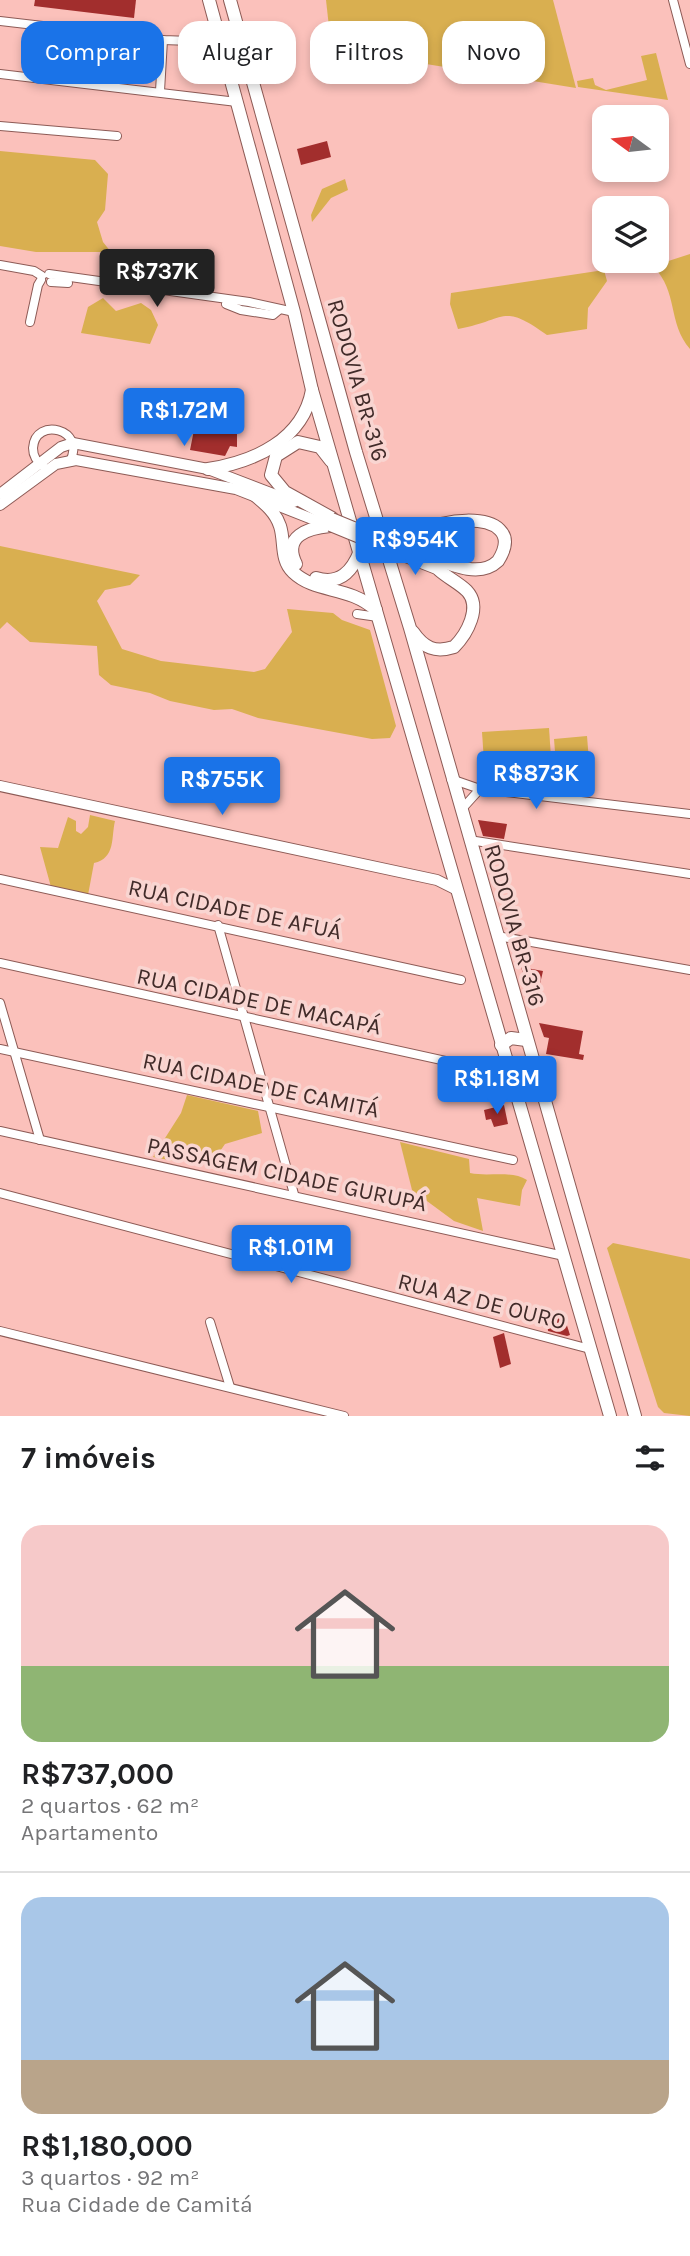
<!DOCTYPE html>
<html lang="pt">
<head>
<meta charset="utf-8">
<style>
  body { margin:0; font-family:Karla,sans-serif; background:#f2f2f2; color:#202124; height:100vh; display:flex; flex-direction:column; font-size:26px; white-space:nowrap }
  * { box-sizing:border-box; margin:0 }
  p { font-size:23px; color:#757577 }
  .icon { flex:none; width:38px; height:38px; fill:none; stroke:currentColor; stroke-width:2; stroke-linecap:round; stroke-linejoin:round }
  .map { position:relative; height:1416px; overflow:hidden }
  .details { display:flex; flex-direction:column; background:#fff; flex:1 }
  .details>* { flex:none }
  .guide { position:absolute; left:21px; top:21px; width:649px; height:63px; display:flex; gap:14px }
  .needle { width:46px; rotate:285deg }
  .tools { position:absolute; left:592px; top:105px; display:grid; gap:14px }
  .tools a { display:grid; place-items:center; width:77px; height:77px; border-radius:14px; background:#fff; box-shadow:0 4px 10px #0003; font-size:35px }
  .price { position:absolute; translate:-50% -60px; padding:0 16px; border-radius:7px; background:#1a73e8; color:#fff; font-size:23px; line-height:46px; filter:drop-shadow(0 2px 4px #0008) }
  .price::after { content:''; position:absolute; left:50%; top:42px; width:21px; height:16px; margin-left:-10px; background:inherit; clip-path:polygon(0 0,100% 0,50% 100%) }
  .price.active { background:#222; color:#fff }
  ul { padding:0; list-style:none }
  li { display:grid; align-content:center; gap:14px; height:371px; padding:0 21px }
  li+li { border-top:2px solid #e0e0e0 }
  li span { display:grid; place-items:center; height:217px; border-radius:21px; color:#555 }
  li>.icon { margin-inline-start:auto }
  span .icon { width:126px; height:126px; fill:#fffc; stroke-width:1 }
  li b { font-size:30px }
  h2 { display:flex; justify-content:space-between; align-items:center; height:84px; padding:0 21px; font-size:30px }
  .tag { padding:0 24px; border-radius:21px; background:#fff; box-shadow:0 4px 10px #0003; font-size:24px; line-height:63px }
  .tag.active { background:#1a73e8; color:#fff }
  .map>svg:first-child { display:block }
  .green { fill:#d9af50 }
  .building { fill:#a22e2d }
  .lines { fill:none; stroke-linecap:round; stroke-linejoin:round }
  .minor-casing { stroke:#8d5b56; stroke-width:10 }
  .major-casing { stroke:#8d5b56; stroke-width:12 }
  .highway-casing { stroke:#8d5b56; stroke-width:14 }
  .minor { stroke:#fff; stroke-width:8 }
  .major { stroke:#fff; stroke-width:10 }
  .highway { stroke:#fff; stroke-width:12 }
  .major-bridge-casing { stroke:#8d5b56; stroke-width:12; stroke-linecap:butt }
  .major-bridge { stroke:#fff; stroke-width:10 }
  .labels { text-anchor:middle; stroke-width:7; stroke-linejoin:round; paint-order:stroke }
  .street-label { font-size:23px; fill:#412b29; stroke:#f9d5d1 }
</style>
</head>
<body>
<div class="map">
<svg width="690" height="1416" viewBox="0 0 690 1416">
  <rect width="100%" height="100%" fill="#fbc1bb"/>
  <!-- green -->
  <g class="green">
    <path d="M326 0H553L576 88 345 51 329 27Z"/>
    <path d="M656 53 668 100 578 87 577 81 593 78 595 85 606 90 647 80 641 56Z"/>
    <path d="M0 151 95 160 108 174 105 210 97 222 103 242 111 252H36L0 246Z"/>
    <path d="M345 179 348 190 331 198 312 222 311 215 322 189Z"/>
    <path d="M690 254V349C667 322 679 293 653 266Z"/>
    <path d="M604 270 607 281 588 308 587 329 547 335C501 302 507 320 458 329L450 304 451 293Z"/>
    <path d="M103 298 116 311 141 303 151 310 158 325 150 344 81 333 88 307Z"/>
    <path d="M0 546 140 575 130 585 105 590 97 601 122 649 161 661 254 672 265 669 292 632 287 609 333 613 342 620 370 630 396 726 390 738 372 739 258 718 232 709 214 710 170 701 150 693 111 685 99 675 97 646 30 642 7 622 0 629Z"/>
    <path d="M549 728 552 772 485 776 482 732Z"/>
    <path d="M587 736 590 774 557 777 554 739Z"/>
    <path d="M90 815 115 821C111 837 116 858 94 863L88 895 51 887 40 847 58 848 68 817 76 821V831L81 834 88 827Z"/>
    <path d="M187 1095 258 1111 262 1133 225 1144 216 1157 185 1151 174 1161 153 1157 181 1113Z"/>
    <path d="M400 1142 469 1159 470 1173C488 1177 512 1170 527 1180L522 1190 520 1206 477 1198 483 1231 454 1221 412 1190Z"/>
    <path d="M613 1243 690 1259V1416L664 1413 658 1407 607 1248Z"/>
  </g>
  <!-- building -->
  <g class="building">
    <path d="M35 0H136L134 18 34 6Z"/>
    <path d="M327 141 331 157 301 165 297 149Z"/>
    <path d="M195 425 237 434V447L230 446 225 456 190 450Z"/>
    <path d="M478 820 507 824 504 839 483 836Z"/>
    <path d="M521 967 543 971 540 984 525 981Z"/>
    <path d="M539 1023 583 1031 579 1054 584 1055 583 1060 546 1054 549 1038 544 1037Z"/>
    <path d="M504 1105 508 1124 494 1127 491 1119 486 1120 484 1110Z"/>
    <path d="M563 1313 570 1335 567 1336 548 1331 547 1318Z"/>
    <path d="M504 1333 511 1364 500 1368 493 1337Z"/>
  </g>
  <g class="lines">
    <defs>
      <g id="minor">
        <path d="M673 0 690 64"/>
        <path d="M0 21 163 40 219 42"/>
        <path d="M0 74 237 102"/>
        <path d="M160 91 163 40"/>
        <path d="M0 126 117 136"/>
        <path d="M0 265 34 271 42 276"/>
        <path d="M49 274 249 302 294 312"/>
        <path d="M51 282 68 283"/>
        <path d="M226 304 241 310 273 315 279 310"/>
        <path d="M30 322 38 285 41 280"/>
        <path d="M44 467C37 462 33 457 33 448 35 416 87 429 70 461"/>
        <path d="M357 614 378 617"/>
        <path d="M451 779 480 789 690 814"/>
        <path d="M461 810 480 789"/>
        <path d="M469 840 690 874"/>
        <path d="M0 879 461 980"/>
        <path d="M218 925 294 1194"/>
        <path d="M497 936 690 970"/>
        <path d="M0 963 510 1075"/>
        <path d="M0 1003 40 1140"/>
        <path d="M0 1049 513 1160"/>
        <path d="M0 1131 564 1256"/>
        <path d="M0 1193 590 1349"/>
        <path d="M210 1322 230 1387"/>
        <path d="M0 1331 344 1416"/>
      </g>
      <g id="major">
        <path d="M0 494 61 447 73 443 208 469 294 502"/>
        <path d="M0 505 56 464 76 460 236 489 330 526"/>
        <path d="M403 556 439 570"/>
        <path d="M0 786 437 880 457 890"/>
      </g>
      <g id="highway">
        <path d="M209 0 294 312 312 390 610 1416"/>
        <path d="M230 0 356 452 410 628 635 1416"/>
        <path d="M331 461 320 447 298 442 276 456 271 475 285 492 332 518"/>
        <path d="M208 469C254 462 303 440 312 390"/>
        <path d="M252 493C264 503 275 511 280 526 285 541 280 560 293 572 316 594 348 585 376 610"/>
        <path d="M397 556C410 513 535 503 498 561 474 584 432 553 405 548"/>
        <path d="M296 564C282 536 308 528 330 526"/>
        <path d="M316 578C339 585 352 572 360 551"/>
        <path d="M413 632C424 648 435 653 454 647 467 634 482 607 467 591 459 583 448 578 439 570"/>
        <path d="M501 1045 511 1038 526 1040"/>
      </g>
    </defs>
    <!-- minor casing -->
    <use href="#minor" class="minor-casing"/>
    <!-- major casing -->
    <use href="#major" class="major-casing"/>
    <!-- highway casing -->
    <use href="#highway" class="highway-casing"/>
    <!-- minor -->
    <use href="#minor" class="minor"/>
    <!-- major -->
    <use href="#major" class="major"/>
    <!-- highway -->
    <use href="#highway" class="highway"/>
    <defs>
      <g id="major-bridge">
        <path d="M332 518 405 548"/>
        <path d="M330 526 403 556"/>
      </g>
    </defs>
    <!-- major-bridge casing -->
    <use href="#major-bridge" class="major-bridge-casing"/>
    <!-- major-bridge -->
    <use href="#major-bridge" class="major-bridge"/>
  </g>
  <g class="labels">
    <!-- street labels -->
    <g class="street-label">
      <text transform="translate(358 380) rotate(74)" y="8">RODOVIA BR-316</text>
      <text transform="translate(235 909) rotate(12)" y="8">RUA CIDADE DE AFUÁ</text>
      <text transform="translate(515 925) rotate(74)" y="8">RODOVIA BR-316</text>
      <text transform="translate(259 1001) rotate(12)" y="8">RUA CIDADE DE MACAPÁ</text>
      <text transform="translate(261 1085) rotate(12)" y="8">RUA CIDADE DE CAMITÁ</text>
      <text transform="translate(287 1174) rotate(12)" y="8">PASSAGEM CIDADE GURUPÁ</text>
      <text transform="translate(482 1301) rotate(14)" y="8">RUA AZ DE OURO</text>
    </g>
  </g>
</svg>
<div class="tools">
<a><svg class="needle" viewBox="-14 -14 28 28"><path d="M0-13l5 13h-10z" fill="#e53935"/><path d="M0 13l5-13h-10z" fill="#757577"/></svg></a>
<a><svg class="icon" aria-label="layers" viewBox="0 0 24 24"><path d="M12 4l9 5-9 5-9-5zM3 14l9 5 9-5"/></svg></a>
</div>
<b class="price active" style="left:157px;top:309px">R$737K</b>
<b class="price" style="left:184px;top:448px">R$1.72M</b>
<b class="price" style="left:415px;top:577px">R$954K</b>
<b class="price" style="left:536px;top:811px">R$873K</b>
<b class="price" style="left:222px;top:817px">R$755K</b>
<b class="price" style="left:497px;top:1116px">R$1.18M</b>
<b class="price" style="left:291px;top:1285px">R$1.01M</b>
<div class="guide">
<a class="tag active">Comprar</a>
<a class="tag">Alugar</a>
<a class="tag">Filtros</a>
<a class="tag">Novo</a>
</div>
</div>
<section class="details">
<h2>7 imóveis<svg class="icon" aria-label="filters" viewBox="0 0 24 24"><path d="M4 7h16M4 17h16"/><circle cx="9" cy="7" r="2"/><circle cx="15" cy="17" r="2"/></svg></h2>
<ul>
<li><span style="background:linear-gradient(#f6c9c9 65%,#8fb573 0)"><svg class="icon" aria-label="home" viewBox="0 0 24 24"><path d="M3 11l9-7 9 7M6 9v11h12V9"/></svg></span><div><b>R$737,000</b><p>2 quartos · 62 m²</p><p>Apartamento</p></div></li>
<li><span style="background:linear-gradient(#a9c7e8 75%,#b9a48a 0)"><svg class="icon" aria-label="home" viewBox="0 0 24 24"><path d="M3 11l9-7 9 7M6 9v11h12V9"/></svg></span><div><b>R$1,180,000</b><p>3 quartos · 92 m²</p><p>Rua Cidade de Camitá</p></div></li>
</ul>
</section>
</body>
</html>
